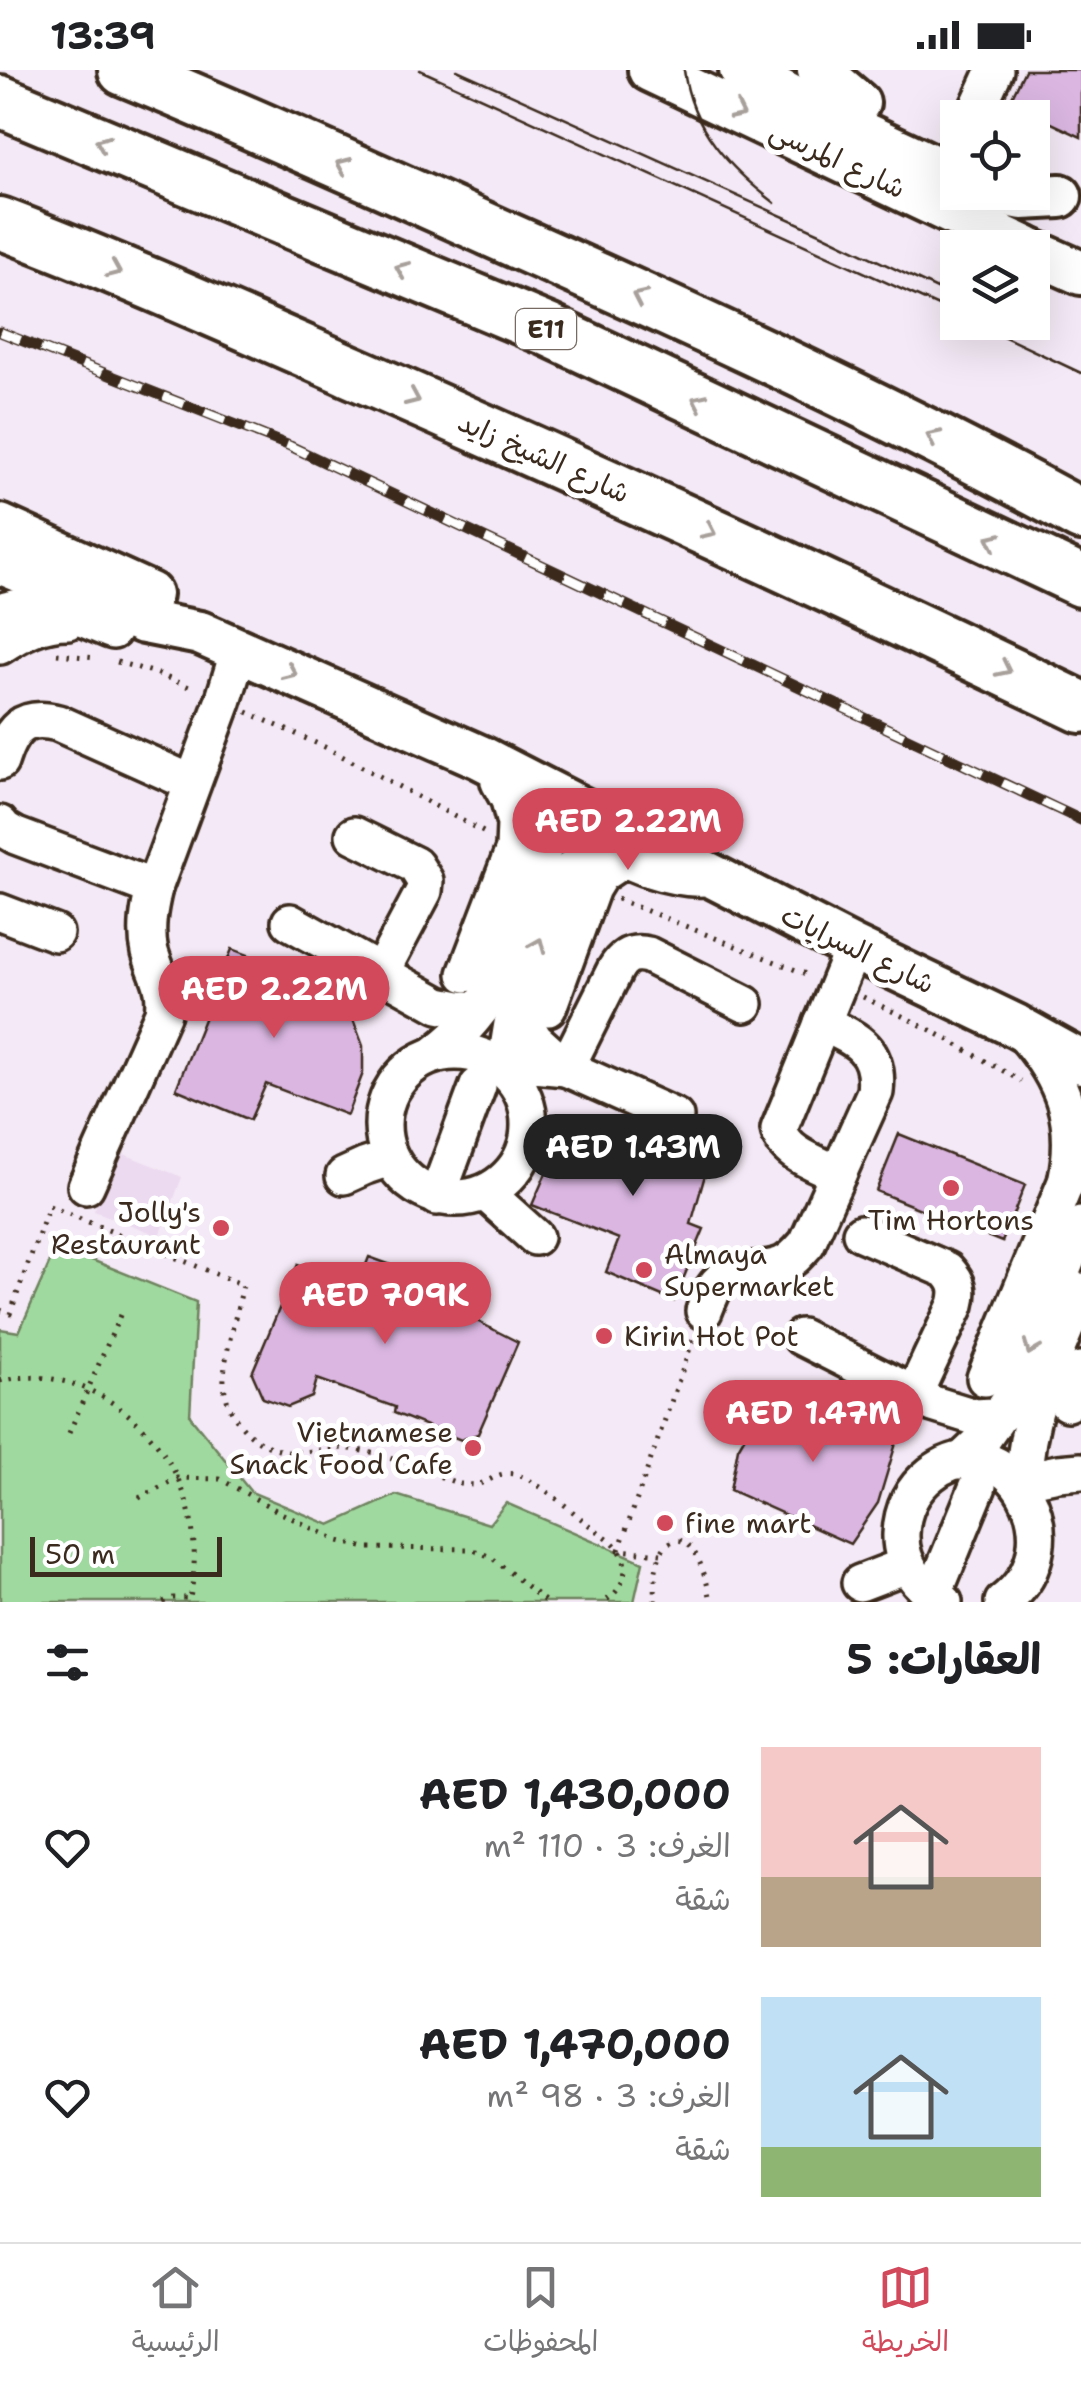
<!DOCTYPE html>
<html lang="ar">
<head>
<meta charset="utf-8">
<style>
  body { margin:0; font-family:"Shantell Sans","Playpen Sans Arabic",sans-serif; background:#f2f2f2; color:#202124; direction:rtl; height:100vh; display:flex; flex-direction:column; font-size:38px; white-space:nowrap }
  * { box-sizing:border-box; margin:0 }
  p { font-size:32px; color:#757577 }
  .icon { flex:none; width:55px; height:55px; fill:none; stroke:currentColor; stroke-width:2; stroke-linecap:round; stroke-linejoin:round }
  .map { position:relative; height:1532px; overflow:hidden; direction:ltr }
  .details { display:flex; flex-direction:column; background:#fff; flex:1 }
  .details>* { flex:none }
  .buttons { position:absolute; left:940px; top:30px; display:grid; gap:20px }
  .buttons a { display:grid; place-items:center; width:110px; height:110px; border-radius:0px; background:#fff; box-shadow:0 10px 40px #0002; font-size:50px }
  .scale { position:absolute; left:30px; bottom:25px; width:192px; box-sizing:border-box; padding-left:10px; border:5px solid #3b2a1e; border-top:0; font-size:28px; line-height:35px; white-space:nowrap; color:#3b2a1e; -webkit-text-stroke:8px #fff; paint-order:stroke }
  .price { position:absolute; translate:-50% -85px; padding:0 22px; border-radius:35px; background:#d1495b; color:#fff; font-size:32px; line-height:65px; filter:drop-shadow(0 2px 5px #0008) }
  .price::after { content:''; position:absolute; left:50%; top:60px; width:30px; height:22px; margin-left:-15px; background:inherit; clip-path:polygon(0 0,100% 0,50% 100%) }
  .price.selected { background:#222; color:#fff }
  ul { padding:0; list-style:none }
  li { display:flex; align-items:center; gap:30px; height:250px; padding:0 40px }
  li span { display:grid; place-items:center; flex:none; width:280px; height:200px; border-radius:0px; color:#555 }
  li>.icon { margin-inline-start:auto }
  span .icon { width:120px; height:120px; fill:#fffc; stroke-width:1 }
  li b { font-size:42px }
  h2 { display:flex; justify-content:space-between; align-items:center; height:120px; padding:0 40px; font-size:42px }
  .status { display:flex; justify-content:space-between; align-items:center; height:70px; padding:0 50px; background:#fff; direction:ltr }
  .status svg { height:28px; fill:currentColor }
  .menu { display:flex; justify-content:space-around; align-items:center; height:140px; border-top:2px solid #e0e0e0; background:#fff; font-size:28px; color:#757577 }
  .menu a { display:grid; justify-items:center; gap:5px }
  .menu .selected { color:#d1495b }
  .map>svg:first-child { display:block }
  .built { fill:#ecdaf0 }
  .green { fill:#a0d99f; stroke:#6e825e; stroke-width:2.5 }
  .building { fill:#dab6e1; stroke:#3b2a1e; stroke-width:2.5 }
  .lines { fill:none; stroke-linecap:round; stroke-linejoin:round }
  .minor-casing { stroke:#3b2a1e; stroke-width:42 }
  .major-casing { stroke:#3b2a1e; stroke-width:50 }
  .highway-casing { stroke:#3b2a1e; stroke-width:58 }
  .path { stroke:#3b2a1e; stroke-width:5; stroke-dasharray:2.5 8; stroke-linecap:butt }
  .minor { stroke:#fff; stroke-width:35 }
  .major { stroke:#fff; stroke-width:42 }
  .highway { stroke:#fff; stroke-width:50 }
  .tram { stroke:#3b2a1e; stroke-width:2.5 }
  .rail-casing { stroke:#3b2a1e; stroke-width:11 }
  .rail { stroke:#fff; stroke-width:8; stroke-dasharray:22; stroke-linecap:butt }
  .oneway { stroke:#a79f9a }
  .poi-dot { fill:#d1495b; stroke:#fff; stroke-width:4 }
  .labels { text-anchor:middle; stroke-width:10; stroke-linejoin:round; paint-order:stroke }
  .shield { fill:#fff; stroke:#766a62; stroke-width:2.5 }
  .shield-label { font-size:25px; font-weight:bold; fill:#3b2a1e }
  .street-label { font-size:28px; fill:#3b2a1e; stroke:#fff }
  .poi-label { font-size:28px; fill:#3b2a1e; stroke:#fff; text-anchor:start }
</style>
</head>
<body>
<div class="status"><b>13:39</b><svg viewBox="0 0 49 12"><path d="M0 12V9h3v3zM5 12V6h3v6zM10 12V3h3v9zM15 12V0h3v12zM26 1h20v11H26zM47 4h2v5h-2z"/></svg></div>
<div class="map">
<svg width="1081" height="1532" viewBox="0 0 1081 1532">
  <rect width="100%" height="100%" fill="#f4e9f6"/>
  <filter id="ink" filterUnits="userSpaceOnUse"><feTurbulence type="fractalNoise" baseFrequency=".01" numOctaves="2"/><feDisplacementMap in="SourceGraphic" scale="20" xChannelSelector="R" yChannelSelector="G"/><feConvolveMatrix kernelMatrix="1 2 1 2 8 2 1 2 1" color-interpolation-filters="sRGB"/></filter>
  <g filter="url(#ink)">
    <!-- built -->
    <path class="built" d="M116 1081 182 1107 160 1166 94 1141Z"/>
    <!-- green -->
    <path class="green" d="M57 1176 196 1232 190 1346 251 1422 330 1455 396 1425 489 1454 506 1433 643 1492 634 1532H0V1259L19 1262Z"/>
    <!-- building -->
    <g class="building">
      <path d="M1025 0H1081V67L1009 33Z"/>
      <path d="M232 879 331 916 348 936 363 976V1003L347 1045 266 1014 250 1050 176 1019Z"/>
      <path d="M634 1052 666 1066 676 1068 683 1066 713 1077 691 1154 704 1159 674 1231 606 1202 619 1169 532 1135 546 1103 564 1077 588 1057Z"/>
      <path d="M899 1064 1025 1115 1002 1172 876 1121Z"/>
      <path d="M369 1187 466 1222 459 1242 518 1272 478 1364 461 1370 394 1343 395 1337 317 1309 312 1327 288 1337 263 1328 252 1303 298 1194 357 1218Z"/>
      <path d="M778 1315 897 1370 878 1433 850 1474 730 1420 738 1378 763 1335Z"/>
    </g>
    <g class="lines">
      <defs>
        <g id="minor">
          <path d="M973 48 995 0"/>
          <path d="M0 542C42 526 74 546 113 561"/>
          <path d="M0 576C21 562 42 551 68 551"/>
          <path d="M0 692C10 660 22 644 58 653L192 713"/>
          <path d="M0 754 4 759 16 766 154 818"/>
          <path d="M354 765 415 795 425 811 424 821 381 902"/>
          <path d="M0 842 55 863"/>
          <path d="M290 852 439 935 459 939 480 940"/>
          <path d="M466 904 514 779 515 754 509 730 499 712"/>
          <path d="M548 938 592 818 600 805 624 789"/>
          <path d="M515 939 535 970 566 998 675 1047"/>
          <circle cx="456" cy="1055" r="73"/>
          <path d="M435 984C452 971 467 958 479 941 496 917 543 806 543 778 543 748 529 724 510 702"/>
          <path d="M566 998 534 995 507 1002C507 932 540 869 567 806 593 766 614 787 649 799 667 805 685 809 704 808"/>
          <path d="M566 998 615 900C623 886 632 881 648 885L745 934"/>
          <path d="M838 1104C817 1093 783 1084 779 1059L853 878"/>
          <path d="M344 1106 366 1096 390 1088"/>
          <path d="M86 1116 163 943C167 916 157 906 150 882 145 860 149 839 154 818L223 632 239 580"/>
          <path d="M486 1123 535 1167"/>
          <path d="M437 1127 478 1016"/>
          <path d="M861 1163 947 1200C958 1212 960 1220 956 1235L914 1324"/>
          <path d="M1081 1221C1056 1283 1025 1342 1024 1410L1058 1403 1081 1401"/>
          <path d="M704 1241C707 1234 710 1225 714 1218 731 1193 758 1205 782 1195 793 1190 799 1182 807 1173L875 1022C880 978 856 969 822 953"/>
          <path d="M801 1267 933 1334 975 1347 993 1346 1001 1344"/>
          <path d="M985 1308 1066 1112C1079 1051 1064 1011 1024 964"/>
          <path d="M1067 1333 1081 1300"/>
          <path d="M961 1391 980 1373 1009 1331 1081 1155"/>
          <path d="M860 1513 907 1495"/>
          <path d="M933 1526 978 1416"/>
          <path d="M944 1532C919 1517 900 1494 901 1464 902 1439 912 1419 931 1404 1008 1345 1081 1474 1003 1532"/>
        </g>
        <g id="major">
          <path d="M650 0 1026 178"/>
          <path d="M741 0 840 53 958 108"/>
          <path d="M819 0 858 33"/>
          <path d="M991 122 1022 128 1060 126"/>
          <path d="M1032 181 1081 203"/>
          <path d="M0 456 150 524"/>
          <path d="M0 492 144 552 200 563 480 687 853 878 1016 956 1081 992"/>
        </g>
        <g id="highway">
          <path d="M124 0C253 53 380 111 507 168 701 254 895 343 1081 445"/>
          <path d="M0 31 548 260 1081 511"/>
          <path d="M0 153C118 198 234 250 350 301 596 408 839 520 1081 637"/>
        </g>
      </defs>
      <!-- minor casing -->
      <use href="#minor" class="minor-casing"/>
      <!-- major casing -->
      <use href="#major" class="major-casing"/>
      <!-- highway casing -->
      <use href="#highway" class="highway-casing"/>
      <!-- path -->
      <g class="path">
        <path d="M57 584 96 588"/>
        <path d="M117 592 156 603 196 620"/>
        <path d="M247 642 327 678 487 764"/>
        <path d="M617 829 811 906"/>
        <path d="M863 927 929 959 1021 1011"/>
        <path d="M0 1240 10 1244 49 1136 243 1215C237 1243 226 1278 224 1306 222 1343 252 1377 288 1382 308 1384 329 1376 350 1379 385 1383 426 1402 460 1414 461 1414 475 1415 476 1415 492 1411 502 1398 520 1406 543 1415 569 1439 589 1455 599 1463 612 1469 619 1480 632 1499 622 1522 603 1532"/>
        <path d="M0 1311C84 1290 170 1359 189 1441 196 1471 196 1502 189 1532"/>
        <path d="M69 1363 121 1243"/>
        <path d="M139 1428 177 1408 220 1409 281 1443 339 1471 366 1478 471 1479 491 1487 546 1532"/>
        <path d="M661 1484 619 1480 694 1267"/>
        <path d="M163 1532 173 1528H190"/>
        <path d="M655 1532C656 1521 654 1510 656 1500 658 1490 662 1476 671 1472 695 1459 709 1517 711 1532"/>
      </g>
      <!-- minor -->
      <use href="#minor" class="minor"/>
      <!-- major -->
      <use href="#major" class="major"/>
      <!-- highway -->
      <use href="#highway" class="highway"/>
      <!-- tram -->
      <g class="tram">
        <path d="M420 0 958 245"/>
        <path d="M457 0 820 163 958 229"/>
        <path d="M684 0C691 58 730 99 775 133"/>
        <path d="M973 252 1081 303"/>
      </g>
      <defs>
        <path id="rail" d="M0 262 290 376 1081 750"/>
      </defs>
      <!-- rail casing -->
      <use href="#rail" class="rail-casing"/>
      <!-- rail -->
      <use href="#rail" class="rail"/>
    </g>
    <!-- one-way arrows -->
    <defs><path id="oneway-chevron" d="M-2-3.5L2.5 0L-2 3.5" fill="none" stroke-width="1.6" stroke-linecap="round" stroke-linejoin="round" transform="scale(2.5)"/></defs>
    <g class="oneway">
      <use href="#oneway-chevron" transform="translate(738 42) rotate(26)"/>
      <use href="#oneway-chevron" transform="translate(102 73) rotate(-157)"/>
      <use href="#oneway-chevron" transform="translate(343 95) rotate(-156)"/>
      <use href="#oneway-chevron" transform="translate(402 199) rotate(-157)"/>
      <use href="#oneway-chevron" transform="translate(114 200) rotate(23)"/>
      <use href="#oneway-chevron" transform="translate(639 227) rotate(-155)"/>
      <use href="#oneway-chevron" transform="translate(413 328) rotate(24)"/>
      <use href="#oneway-chevron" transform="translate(699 331) rotate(-155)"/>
      <use href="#oneway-chevron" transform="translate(933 367) rotate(-154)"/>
      <use href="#oneway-chevron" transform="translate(709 461) rotate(25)"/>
      <use href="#oneway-chevron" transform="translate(993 470) rotate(-155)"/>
      <use href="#oneway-chevron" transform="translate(1004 599) rotate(26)"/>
      <use href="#oneway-chevron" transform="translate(290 602) rotate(24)"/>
      <use href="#oneway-chevron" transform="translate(538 875) rotate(-67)"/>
      <use href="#oneway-chevron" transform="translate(1031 1278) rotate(112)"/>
    </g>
  </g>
  <!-- markers -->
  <g class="poi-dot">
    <circle cx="951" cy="1118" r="10"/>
    <circle cx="221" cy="1158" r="10"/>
    <circle cx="644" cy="1200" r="10"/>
    <circle cx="604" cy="1266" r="10"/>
    <circle cx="473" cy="1378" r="10"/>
    <circle cx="665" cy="1453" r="10"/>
  </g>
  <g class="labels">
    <!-- shield labels -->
    <rect class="shield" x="516" y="239" width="60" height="40" rx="8"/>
    <g class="shield-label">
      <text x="546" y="268">E11</text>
    </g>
    <!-- street labels -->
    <g class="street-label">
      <text transform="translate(838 89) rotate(25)" y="10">شارع المرسى</text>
      <text transform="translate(544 387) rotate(24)" y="10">شارع الشيخ زايد</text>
      <text transform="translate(858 879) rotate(26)" y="10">شارع السرايات</text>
    </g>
    <!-- poi labels -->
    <g class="poi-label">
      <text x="201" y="1152" text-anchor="end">Jolly's<tspan x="201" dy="32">Restaurant</tspan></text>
      <text x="951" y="1160" text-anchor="middle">Tim Hortons</text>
      <text x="664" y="1194">Almaya<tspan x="664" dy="32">Supermarket</tspan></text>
      <text x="624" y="1276">Kirin Hot Pot</text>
      <text x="453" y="1372" text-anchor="end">Vietnamese<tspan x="453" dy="32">Snack Food Cafe</tspan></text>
      <text x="685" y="1463">fine mart</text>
    </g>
  </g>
</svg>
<div class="buttons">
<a><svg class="icon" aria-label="locate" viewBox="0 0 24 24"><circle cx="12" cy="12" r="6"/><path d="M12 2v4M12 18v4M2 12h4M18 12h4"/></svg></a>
<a><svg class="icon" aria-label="layers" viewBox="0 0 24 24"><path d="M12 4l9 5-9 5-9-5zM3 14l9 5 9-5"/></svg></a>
</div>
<div class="scale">50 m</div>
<b class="price" style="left:628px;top:803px">AED 2.22M</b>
<b class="price" style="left:274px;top:971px">AED 2.22M</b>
<b class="price selected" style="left:633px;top:1129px">AED 1.43M</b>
<b class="price" style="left:385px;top:1277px">AED 709K</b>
<b class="price" style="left:813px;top:1395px">AED 1.47M</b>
</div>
<section class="details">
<h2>العقارات: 5<svg class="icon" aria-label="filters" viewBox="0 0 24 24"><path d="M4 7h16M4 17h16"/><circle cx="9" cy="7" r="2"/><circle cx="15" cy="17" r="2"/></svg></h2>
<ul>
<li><span style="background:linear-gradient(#f6c9c9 65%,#b9a48a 0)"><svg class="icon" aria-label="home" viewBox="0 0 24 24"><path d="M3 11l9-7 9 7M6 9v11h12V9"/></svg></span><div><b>AED 1,430,000</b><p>الغرف: 3 · 110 m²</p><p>شقة</p></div><svg class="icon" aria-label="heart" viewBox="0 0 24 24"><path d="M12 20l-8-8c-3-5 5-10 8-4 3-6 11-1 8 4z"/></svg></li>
<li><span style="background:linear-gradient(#bfe0f5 75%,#8fb573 0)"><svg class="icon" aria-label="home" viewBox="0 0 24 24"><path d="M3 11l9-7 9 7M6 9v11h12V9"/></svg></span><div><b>AED 1,470,000</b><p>الغرف: 3 · 98 m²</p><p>شقة</p></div><svg class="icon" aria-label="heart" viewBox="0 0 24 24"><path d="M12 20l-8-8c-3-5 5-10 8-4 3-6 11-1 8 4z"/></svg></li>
</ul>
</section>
<nav class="menu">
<a class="selected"><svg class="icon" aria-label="map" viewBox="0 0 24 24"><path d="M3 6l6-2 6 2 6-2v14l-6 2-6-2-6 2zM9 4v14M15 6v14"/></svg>الخريطة</a>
<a><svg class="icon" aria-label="saved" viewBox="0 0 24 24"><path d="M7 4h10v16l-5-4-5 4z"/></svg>المحفوظات</a>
<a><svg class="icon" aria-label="home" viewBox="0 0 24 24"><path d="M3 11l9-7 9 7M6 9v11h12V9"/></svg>الرئيسية</a>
</nav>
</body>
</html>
